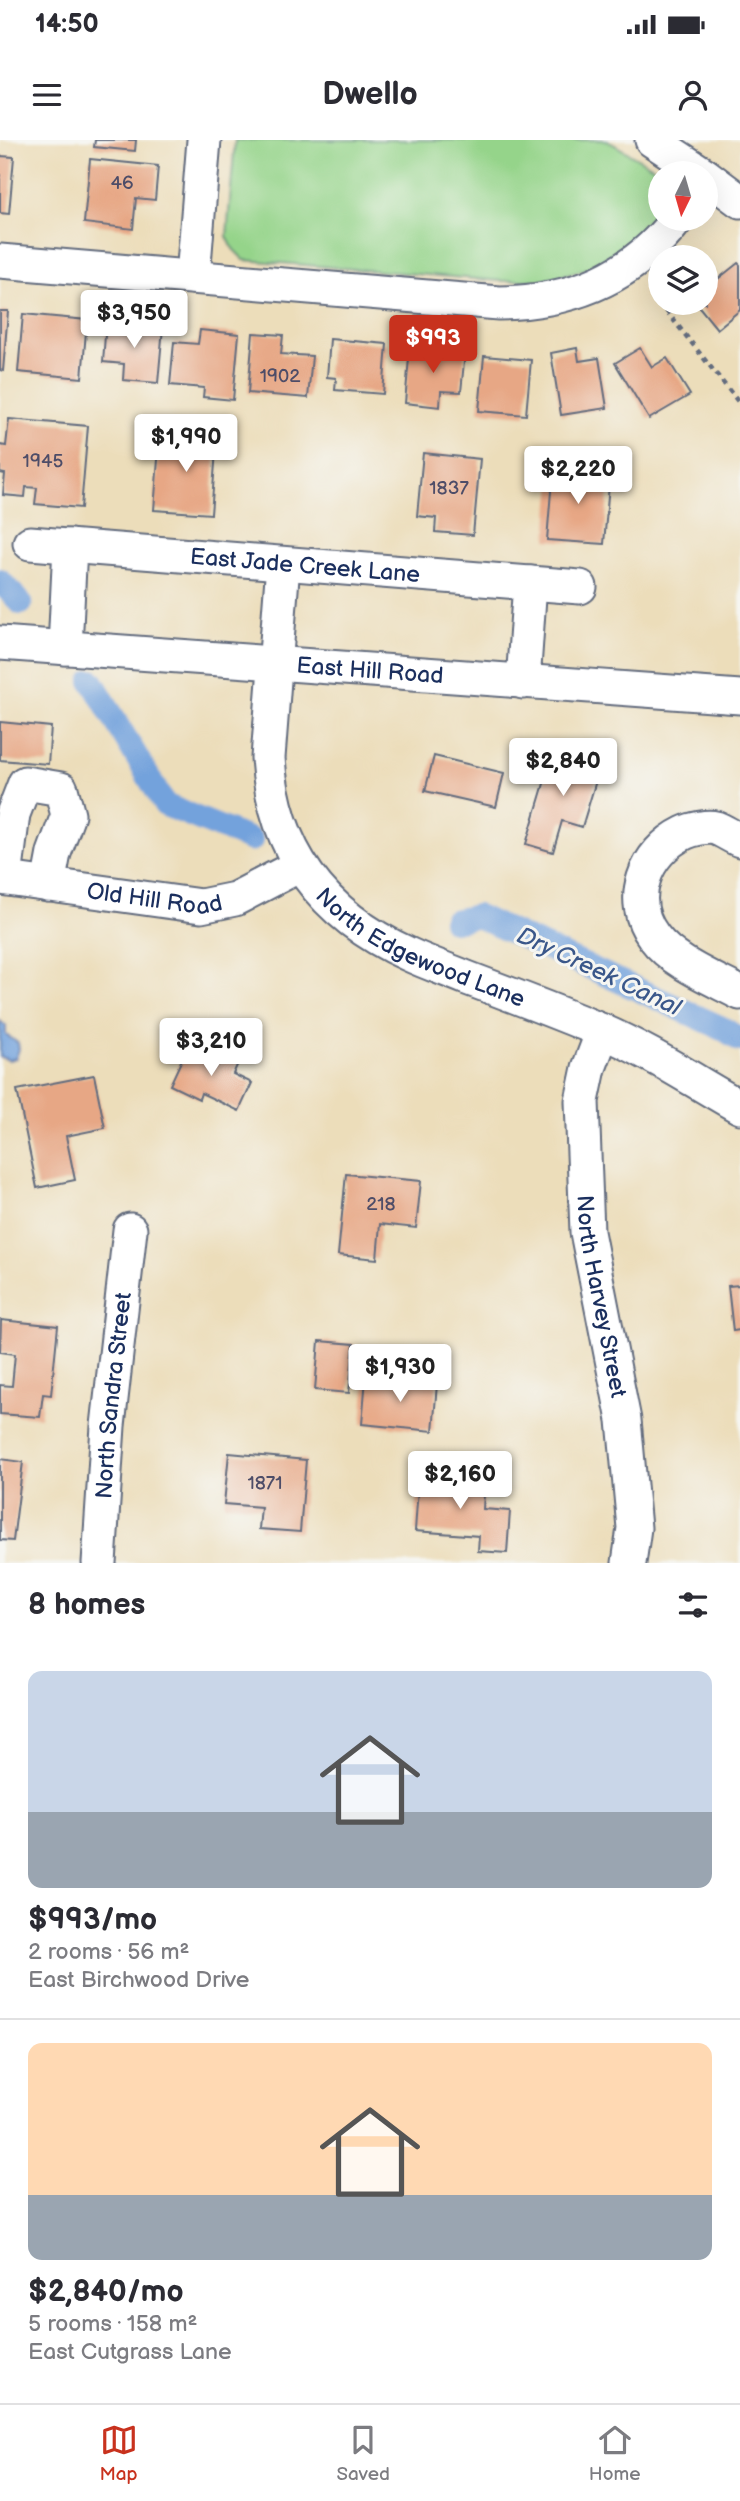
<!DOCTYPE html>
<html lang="en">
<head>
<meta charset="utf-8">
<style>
  body { margin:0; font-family:"Balsamiq Sans",sans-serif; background:#f7f7f7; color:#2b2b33; height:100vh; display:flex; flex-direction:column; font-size:26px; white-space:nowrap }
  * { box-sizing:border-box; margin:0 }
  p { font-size:23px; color:#7c7c81 }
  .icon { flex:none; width:38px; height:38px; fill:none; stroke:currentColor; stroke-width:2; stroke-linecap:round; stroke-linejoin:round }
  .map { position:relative; height:1423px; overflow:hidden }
  .sheet { display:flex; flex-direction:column; background:#fff; flex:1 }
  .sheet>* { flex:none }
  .needle { width:46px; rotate:185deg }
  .buttons { position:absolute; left:648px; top:21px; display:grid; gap:14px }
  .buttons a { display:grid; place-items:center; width:70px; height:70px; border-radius:50%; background:#fff; box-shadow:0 7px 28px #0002; font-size:35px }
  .price { position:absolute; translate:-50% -60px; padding:0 16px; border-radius:7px; background:#fff; color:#222; font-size:23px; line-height:46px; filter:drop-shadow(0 2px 4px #0008) }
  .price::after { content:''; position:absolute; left:50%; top:42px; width:21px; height:16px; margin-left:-10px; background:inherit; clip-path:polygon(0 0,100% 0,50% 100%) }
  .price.active { background:#c8321e; color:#fff }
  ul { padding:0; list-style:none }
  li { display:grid; align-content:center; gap:14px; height:371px; padding:0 28px }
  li+li { border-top:2px solid #e1e1e2 }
  li span { display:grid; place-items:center; height:217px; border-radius:14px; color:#555 }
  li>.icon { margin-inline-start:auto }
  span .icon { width:126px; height:126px; fill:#fffc; stroke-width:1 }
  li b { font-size:30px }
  h2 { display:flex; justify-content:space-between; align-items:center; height:84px; padding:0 28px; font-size:30px }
  .status { display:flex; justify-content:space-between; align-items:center; height:49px; padding:0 35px; background:#fff; direction:ltr }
  .status svg { height:19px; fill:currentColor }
  header { display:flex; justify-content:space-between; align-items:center; height:91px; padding:0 28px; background:#fff; font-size:32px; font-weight:700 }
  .dock { display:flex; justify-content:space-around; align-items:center; height:98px; border-top:2px solid #e1e1e2; background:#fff; font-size:19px; color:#7c7c81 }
  .dock a { display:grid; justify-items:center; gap:4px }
  .dock .active { color:#c8321e }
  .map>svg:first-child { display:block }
  .green { fill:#95d48a; stroke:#588274; stroke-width:2 }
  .water { fill:#73a2dc; stroke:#47689d; stroke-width:2 }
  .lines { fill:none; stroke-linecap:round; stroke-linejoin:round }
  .canal { stroke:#73a2dc; stroke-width:24 }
  .building { fill:#e7a785 }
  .minor-casing { stroke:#646c7e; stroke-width:37 }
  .path { stroke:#646c7e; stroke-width:4.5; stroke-dasharray:5 5; stroke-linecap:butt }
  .minor { stroke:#fff; stroke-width:33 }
  .labels { text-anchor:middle; stroke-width:6; stroke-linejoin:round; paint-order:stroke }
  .number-label { font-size:19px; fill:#4e4d68 }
  .street-label { font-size:23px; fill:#1b2f5e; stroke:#f6f6f2 }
  .water-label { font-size:24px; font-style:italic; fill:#3a578a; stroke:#f6f6f2 }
</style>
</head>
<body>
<div class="status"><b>14:50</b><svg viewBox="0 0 49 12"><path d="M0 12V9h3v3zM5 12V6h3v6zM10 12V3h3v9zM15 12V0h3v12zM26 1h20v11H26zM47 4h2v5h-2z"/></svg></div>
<header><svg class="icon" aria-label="menu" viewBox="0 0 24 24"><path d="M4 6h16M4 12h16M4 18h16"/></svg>Dwello<svg class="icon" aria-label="person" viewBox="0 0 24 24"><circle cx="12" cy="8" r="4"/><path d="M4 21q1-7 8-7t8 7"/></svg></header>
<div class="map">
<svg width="740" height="1423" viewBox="0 0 740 1423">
  <rect width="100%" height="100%" fill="#f6f6f2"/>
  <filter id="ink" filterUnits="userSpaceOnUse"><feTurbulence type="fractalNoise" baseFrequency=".0143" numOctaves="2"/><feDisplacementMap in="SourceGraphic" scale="14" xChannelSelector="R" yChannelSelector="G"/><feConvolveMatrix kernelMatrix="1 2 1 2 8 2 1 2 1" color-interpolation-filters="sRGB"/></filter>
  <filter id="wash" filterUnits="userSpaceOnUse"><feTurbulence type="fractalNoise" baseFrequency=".00686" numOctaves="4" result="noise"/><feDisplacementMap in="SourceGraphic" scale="28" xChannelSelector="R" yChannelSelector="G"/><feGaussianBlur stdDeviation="1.57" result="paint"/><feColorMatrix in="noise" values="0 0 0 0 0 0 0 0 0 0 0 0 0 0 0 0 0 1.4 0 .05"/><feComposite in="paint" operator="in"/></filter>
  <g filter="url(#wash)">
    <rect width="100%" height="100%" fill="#ecddba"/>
    <!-- green -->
    <path class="green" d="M235 0H606L660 31V71L633 101 587 129 545 140 501 141 244 120 233 109 227 96Z"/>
    <!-- water -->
    <path class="water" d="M0 881 6 886V895L18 903 19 909 16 918 9 920 0 917Z"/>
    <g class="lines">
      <!-- canal -->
      <g class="canal">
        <path d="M0 441 21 463"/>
        <path d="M92 541 165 665 251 700"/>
        <path d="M454 781 477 776 724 889 740 900"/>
      </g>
    </g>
    <g id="blocks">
      <!-- building -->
      <g class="building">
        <path d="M95 0H136L135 11 94 7Z"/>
        <path d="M0 16 14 17 9 74 0 73Z"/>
        <path d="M90 19 158 26 155 60 136 58 133 89 84 83Z"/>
        <path d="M738 123 740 125V170L717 189 696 163H705V134L713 143Z"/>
        <path d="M0 171H8L3 231 0 230Z"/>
        <path d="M23 174 87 180 82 238 18 232Z"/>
        <path d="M106 182 163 187 158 243 123 240 124 224 103 222Z"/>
        <path d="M200 190 239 194 233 260 203 257 204 248 170 245 174 202 198 204Z"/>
        <path d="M253 193 283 195 281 214 312 216 308 258 248 253Z"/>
        <path d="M330 199 387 204 383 254 335 250 336 238 327 237Z"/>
        <path d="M410 207 465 212 461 252 441 251 440 267 405 263Z"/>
        <path d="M577 208 579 221 599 218 607 268 561 275 551 213Z"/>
        <path d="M640 208 652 227 667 218 690 255 649 279 615 223Z"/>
        <path d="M484 216 531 220 526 275 479 271Z"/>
        <path d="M9 279 88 286 81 368 35 364 37 348 26 347 25 357 3 355 5 334 0 333V305L6 306Z"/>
        <path d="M160 294 217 298 211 374 154 370Z"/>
        <path d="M423 313 480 319 473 395 435 392 436 378 417 376Z"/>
        <path d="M553 327 610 332 604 404 547 400Z"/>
        <path d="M0 582 51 587 48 624 0 620Z"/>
        <path d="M554 610 601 624 582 687 562 681 553 712 526 704Z"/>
        <path d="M434 616 504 633 496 667 425 651Z"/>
        <path d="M188 906 218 920 222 911 240 919 233 934 252 943 239 971 201 953 199 959 170 945Z"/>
        <path d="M94 935 105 988 66 996 75 1040 37 1048 17 950Z"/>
        <path d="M346 1034 421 1041 416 1088 380 1084 377 1119 338 1115Z"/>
        <path d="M740 1145V1190L733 1191 728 1146Z"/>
        <path d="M1 1180 58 1186 51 1255 43 1254 40 1277 0 1274V1245L12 1246 15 1214 0 1212Z"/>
        <path d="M319 1201 354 1204 349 1253 315 1250Z"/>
        <path d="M366 1238 437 1244 433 1291 362 1284Z"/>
        <path d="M229 1313 306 1320 300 1392 259 1389 261 1367 224 1364Z"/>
        <path d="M0 1319 23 1322 13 1401 0 1400Z"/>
        <path d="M419 1333 485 1338 483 1369 510 1371 507 1413 478 1411 479 1396 415 1391Z"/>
      </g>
    </g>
  </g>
  <g filter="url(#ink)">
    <use href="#blocks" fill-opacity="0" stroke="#646c7e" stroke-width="2"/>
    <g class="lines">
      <defs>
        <g id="minor">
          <path d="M652 0 702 33"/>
          <path d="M705 35 740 61"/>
          <path d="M0 121 499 163C572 162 632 138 677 79"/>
          <path d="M193 137 204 0"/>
          <path id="s1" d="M30 403 580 447"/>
          <path id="s2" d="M283 424 268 618C274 711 324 776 408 814 427 823 448 830 467 838 512 855 557 872 600 890 649 911 694 941 740 967"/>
          <path id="s3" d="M0 503 740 557"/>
          <path d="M65 508 70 406"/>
          <path d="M523 542 530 443"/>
          <path d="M740 700C732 697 724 691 716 688 707 686 692 689 684 693 645 712 626 760 654 797 673 823 712 838 740 853"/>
          <path id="s4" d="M0 738 201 766 235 759 300 725"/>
          <path d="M5 738 13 674 25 643 61 649 68 675 54 713 48 745"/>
          <path id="s5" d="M603 891 589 928 582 961 587 1092 624 1280 634 1388 629 1423"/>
          <path id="s6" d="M99 1423 108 1286 130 1090"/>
        </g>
      </defs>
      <!-- minor casing -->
      <use href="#minor" class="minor-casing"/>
      <!-- path -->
      <g class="path">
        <path d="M649 147 660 162"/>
        <path d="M660 163 740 264"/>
      </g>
      <!-- minor -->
      <use href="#minor" class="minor"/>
    </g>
  </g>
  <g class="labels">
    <!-- number labels -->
    <g class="number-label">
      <text x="122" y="49">46</text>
      <text x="280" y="242">1902</text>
      <text x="43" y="327">1945</text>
      <text x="449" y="354">1837</text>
      <text x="381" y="1070">218</text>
      <text x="265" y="1349">1871</text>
    </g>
    <!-- street labels -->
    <g class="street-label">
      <text dy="8" stroke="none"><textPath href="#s1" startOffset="276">East Jade Creek Lane</textPath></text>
      <text dy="8" stroke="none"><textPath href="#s3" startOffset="371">East Hill Road</textPath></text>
      <text dy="8" stroke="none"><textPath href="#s4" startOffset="156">Old Hill Road</textPath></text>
      <text dy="8" stroke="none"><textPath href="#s2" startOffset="457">North Edgewood Lane</textPath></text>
      <text dy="8" stroke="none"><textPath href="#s5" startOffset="270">North Harvey Street</textPath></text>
      <text dy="8" stroke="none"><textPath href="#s6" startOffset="168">North Sandra Street</textPath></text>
    </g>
    <!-- water labels -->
    <g class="water-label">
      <text transform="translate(599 831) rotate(25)" y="8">Dry Creek Canal</text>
    </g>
  </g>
</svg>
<div class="buttons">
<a><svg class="needle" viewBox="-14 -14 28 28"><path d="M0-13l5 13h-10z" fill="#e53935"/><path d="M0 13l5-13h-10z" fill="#7c7c81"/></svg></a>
<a><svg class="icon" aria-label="layers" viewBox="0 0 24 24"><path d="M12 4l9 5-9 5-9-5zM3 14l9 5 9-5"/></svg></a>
</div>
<b class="price" style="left:134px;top:210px">$3,950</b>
<b class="price active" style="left:433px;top:235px">$993</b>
<b class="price" style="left:186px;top:334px">$1,990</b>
<b class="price" style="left:578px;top:366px">$2,220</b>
<b class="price" style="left:563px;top:658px">$2,840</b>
<b class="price" style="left:211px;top:938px">$3,210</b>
<b class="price" style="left:400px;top:1264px">$1,930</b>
<b class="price" style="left:460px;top:1371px">$2,160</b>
</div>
<section class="sheet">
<h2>8 homes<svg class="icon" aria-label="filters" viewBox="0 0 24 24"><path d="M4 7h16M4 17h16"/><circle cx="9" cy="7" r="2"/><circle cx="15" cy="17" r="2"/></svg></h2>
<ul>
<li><span style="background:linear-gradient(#c9d6e8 65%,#9aa5b1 0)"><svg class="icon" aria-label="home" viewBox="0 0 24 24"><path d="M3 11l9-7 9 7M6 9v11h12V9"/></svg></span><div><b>$993/mo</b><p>2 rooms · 56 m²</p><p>East Birchwood Drive</p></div></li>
<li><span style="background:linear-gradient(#ffd9b3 70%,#9aa5b1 0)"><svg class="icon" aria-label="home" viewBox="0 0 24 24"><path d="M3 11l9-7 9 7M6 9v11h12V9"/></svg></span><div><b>$2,840/mo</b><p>5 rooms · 158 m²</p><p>East Cutgrass Lane</p></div></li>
</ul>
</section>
<nav class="dock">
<a class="active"><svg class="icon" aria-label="map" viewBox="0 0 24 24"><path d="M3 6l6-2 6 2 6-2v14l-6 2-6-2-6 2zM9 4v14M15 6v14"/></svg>Map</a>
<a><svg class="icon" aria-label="saved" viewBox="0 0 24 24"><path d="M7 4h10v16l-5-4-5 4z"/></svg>Saved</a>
<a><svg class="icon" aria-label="home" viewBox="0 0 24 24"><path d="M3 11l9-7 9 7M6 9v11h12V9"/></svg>Home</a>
</nav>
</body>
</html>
